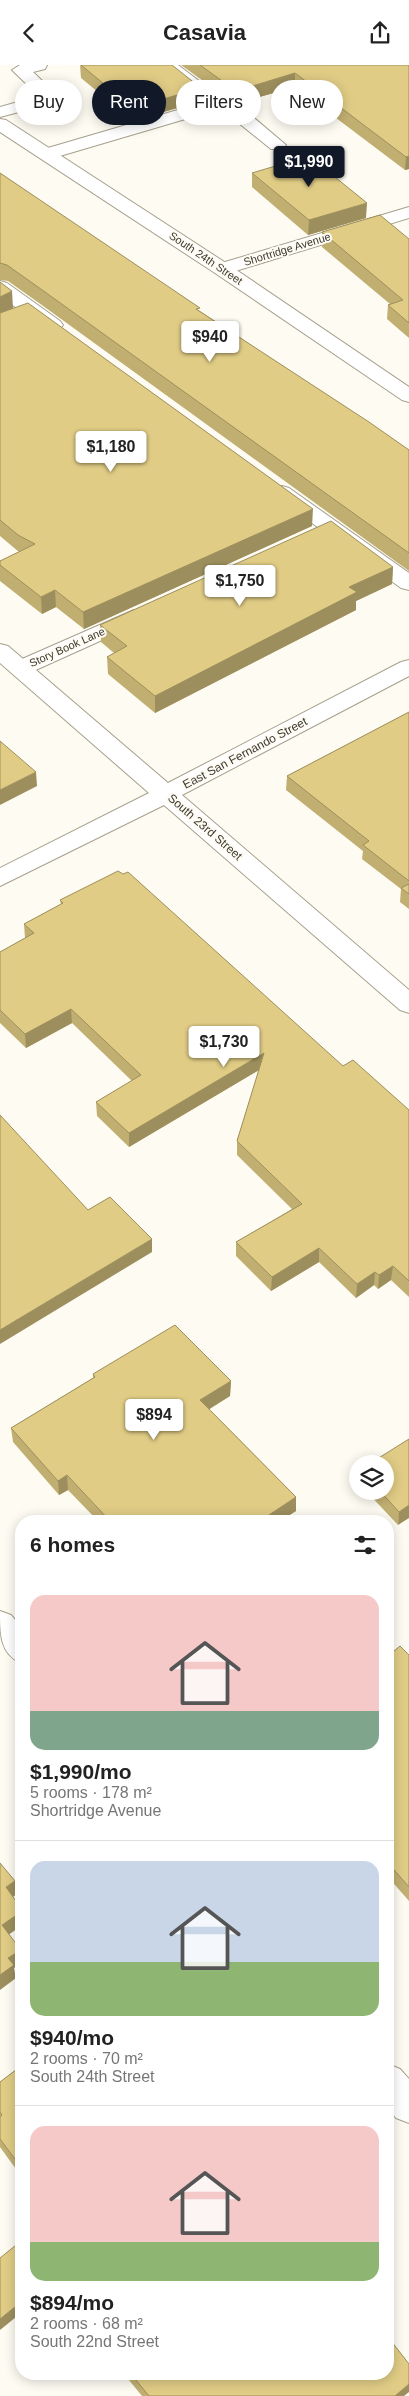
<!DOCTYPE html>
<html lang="en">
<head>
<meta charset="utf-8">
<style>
  body { margin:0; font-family:Helvetica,sans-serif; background:#f6f6f6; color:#222; height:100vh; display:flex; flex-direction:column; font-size:19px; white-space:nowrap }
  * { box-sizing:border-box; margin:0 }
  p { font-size:16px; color:#767676 }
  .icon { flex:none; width:28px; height:28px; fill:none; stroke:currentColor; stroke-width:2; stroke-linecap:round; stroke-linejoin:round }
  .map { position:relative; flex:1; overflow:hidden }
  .sheet { position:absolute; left:15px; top:1450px; width:379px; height:865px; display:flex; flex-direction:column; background:#fff; border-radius:20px; box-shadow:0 2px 12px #0003 }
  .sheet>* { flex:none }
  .banner { position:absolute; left:15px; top:15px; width:380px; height:45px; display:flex; gap:10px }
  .controls { position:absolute; left:349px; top:1390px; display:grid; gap:10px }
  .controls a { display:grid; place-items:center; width:45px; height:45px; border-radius:50%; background:#fff; box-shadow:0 2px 12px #0003; font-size:25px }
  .price { position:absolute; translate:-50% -42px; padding:0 11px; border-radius:5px; background:#fff; color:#222; font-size:16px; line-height:32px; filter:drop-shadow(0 1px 2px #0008) }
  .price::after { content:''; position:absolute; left:50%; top:30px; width:15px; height:11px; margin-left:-8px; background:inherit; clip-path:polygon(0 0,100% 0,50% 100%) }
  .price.selected { background:#111827; color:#fff }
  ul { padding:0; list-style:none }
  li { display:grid; align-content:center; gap:10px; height:265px; padding:0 15px }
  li+li { border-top:1px solid #e0e0e0 }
  li span { display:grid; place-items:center; height:155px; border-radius:15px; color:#555 }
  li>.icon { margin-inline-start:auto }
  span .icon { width:90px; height:90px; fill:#fffc; stroke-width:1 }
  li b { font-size:21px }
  h2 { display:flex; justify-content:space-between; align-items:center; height:60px; padding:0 15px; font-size:21px }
  .tag { padding:0 18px; border-radius:22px; background:#fff; box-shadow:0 2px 12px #0003; font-size:18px; line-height:45px }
  .tag.selected { background:#111827; color:#fff }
  header { display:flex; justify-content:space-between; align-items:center; height:65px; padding:0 15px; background:#fff; font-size:22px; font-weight:600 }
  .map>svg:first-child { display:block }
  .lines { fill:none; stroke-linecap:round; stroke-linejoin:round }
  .service-casing { stroke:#a6a08c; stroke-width:2 }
  .minor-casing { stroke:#a6a08c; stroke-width:2 }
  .secondary-casing { stroke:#a6a08c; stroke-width:2 }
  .service { fill:#fff; fill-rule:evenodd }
  .minor { fill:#fff; fill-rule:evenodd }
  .secondary { fill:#fff; fill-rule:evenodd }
  .wall { fill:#c1af72 }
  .shaded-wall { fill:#9d8f5d }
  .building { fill:#e0cc85; stroke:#9d8f5d }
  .labels { text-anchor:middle; stroke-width:4; stroke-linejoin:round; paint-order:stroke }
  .far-street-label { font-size:11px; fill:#3b3930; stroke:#fefbf3 }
  .street-label { font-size:12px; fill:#3b3930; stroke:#fefbf3 }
</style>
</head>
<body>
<header><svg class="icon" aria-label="back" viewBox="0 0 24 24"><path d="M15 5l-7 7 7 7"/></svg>Casavia<svg class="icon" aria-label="share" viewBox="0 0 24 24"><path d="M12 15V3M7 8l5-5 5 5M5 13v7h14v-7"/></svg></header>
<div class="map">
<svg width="409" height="2331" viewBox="0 0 409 2331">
  <rect width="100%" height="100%" fill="#fefbf3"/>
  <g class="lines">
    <defs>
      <g id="service">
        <path d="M20 0H47L45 4 33 7 60 33 57 37 0 52V42L39 31 12 5Z"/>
        <path d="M159 0H178L224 35 247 47 286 80 283 84H271L235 55 216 45 53 93H41L38 89 41 85 205 37Z"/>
        <path d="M0 216 7 218 60 256 63 260 60 264 53 266 46 264 0 231Z"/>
        <path d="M282 421 289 423 409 508V525L401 523 275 431 272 427 275 423Z"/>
        <path d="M134 545 142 547 145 552 142 557 29 608 21 610 13 608 10 603 13 598Z"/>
      </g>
      <g id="minor">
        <path d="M409 142V153L229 208H215L213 204 215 200Z"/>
        <path d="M0 579 8 581 168 718 401 597 409 595V611L182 730 409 925V948L400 945 164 740 0 821V803L149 728 0 598Z"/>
        <path d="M0 1546 11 1550 21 1562V1598C0 1589 0 1569 0 1546Z"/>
        <path d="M388 1999 400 2004 409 2014V2058L396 2053 388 2043Z"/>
      </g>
      <path id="secondary" d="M0 54 6 55 229 200 409 322V337L402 335 215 208 0 67Z"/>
    </defs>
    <!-- service casing -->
    <use href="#service" class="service-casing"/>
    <!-- minor casing -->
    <use href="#minor" class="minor-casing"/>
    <!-- secondary casing -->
    <use href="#secondary" class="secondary-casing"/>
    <!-- service -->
    <use href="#service" class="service"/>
    <!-- minor -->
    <use href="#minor" class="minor"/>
    <!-- secondary -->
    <use href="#secondary" class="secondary"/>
  </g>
  <!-- wall -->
  <g class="wall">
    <path d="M80 0 201 36 133 56 81 13Z"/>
    <path d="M181 0H409V104L405 105 295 22 235 39Z"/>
    <path d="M0 108 200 246 409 385V506L39 238 8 216 0 215Z"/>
    <path d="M252 108 366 153 308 170 252 122Z"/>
    <path d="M322 167 409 174V273L387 254 388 240 390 239 322 182Z"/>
    <path d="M0 217 13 243 312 461 84 564 56 542 42 549 0 516V496L19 487 0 471Z"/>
    <path d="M393 502 392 519 356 536V545L155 648 108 609 107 592 114 588 101 577 100 560Z"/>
    <path d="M409 647V844L400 837 401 824 362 794 363 786 286 725 287 711Z"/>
    <path d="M60 835 343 1001 409 1045V1232L391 1215 378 1224 374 1220 356 1233 319 1197 271 1226 236 1191V1177L292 1144 237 1090V1076L259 1005 129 1082 97 1051 96 1037 132 1016 72 958 26 983 0 958V887L25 873 24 859 61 840Z"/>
    <path d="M93 1309 231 1316 230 1331 209 1344 296 1432V1446L280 1456H98L68 1425 59 1430 13 1377 11 1363 93 1313Z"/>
    <path d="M409 1374 398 1460 366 1426H385Z"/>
    <path d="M409 1590V1836L388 1812V1591Z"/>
    <path d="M21 2001V2111L0 2082V2017Z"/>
    <path d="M124 2309H388L404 2331H142Z"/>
  </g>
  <!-- shaded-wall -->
  <g class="shaded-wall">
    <path d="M295 8V22L235 39 236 26Z"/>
    <path d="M201 23V36L133 56V43Z"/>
    <path d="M409 91V104L405 105 406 92Z"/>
    <path d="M367 138 366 153 308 170 309 155Z"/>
    <path d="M12 226 13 243 0 248V232Z"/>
    <path d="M313 444 312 461 84 564 83 547Z"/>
    <path d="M393 502 392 519 356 536V545L155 648V631L349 522Z"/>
    <path d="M55 525 56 542 42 549 41 532Z"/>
    <path d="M36 707 37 721 0 740V725Z"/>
    <path d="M71 944 72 958 26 983 25 969Z"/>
    <path d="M264 988V1002L129 1082V1068Z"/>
    <path d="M152 1174V1187L0 1279V1265Z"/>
    <path d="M319 1183V1197L271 1226 272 1212Z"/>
    <path d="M393 1201 391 1215 378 1224 379 1210Z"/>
    <path d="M375 1207 374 1220 356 1233 357 1219Z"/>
    <path d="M231 1316 230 1331 200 1350V1335Z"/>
    <path d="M67 1410 68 1425 59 1430 58 1416Z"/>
    <path d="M296 1432V1446L280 1456H260Z"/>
    <path d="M409 1440V1453L398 1460 399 1447Z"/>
    <path d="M15 1816 17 1829 7 1836 6 1822Z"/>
    <path d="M21 1847V1861L4 1873 2 1860Z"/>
    <path d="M21 1885V1899L14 1903 16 1913 0 1925V1910L8 1893Z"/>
    <path d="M21 2237V2248L0 2265V2254Z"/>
    <path d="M391 2259 390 2268 388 2270V2262Z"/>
    <path d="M409 2319V2327L404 2331H395Z"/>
  </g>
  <!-- building -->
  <g class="building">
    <path d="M81 0H172L201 23 133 43Z"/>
    <path d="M200 0H409V91L406 92 295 8 236 26Z"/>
    <path d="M309 91 367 138 309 155 252 108Z"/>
    <path d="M0 108 200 243 196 244 369 357 409 385V488L38 222 7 200 0 198Z"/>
    <path d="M380 150 409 174V258L388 240 403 235 322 167Z"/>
    <path d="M0 217 12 226 0 232Z"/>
    <path d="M28 238 313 444 83 547 55 525 41 532 0 500V496L35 479 18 470 0 455V248Z"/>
    <path d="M331 456 393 502 349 522 357 527 155 631 107 592 127 581 100 560Z"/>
    <path d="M409 647V816L363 780 369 776 287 711Z"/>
    <path d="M0 676 36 707 0 725Z"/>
    <path d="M118 806 123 809 128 807 343 1001 353 995 409 1045V1216L393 1201 379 1210 375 1207 357 1219 319 1183 272 1212 236 1177 302 1139 237 1076 264 988 129 1068 96 1037 141 1010 71 944 25 969 0 945V887L34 868 24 859 63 838 60 835Z"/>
    <path d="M409 819V829L401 823Z"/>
    <path d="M0 1050 88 1145 110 1132 152 1174 0 1265Z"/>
    <path d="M175 1260 231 1316 200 1335 296 1432 260 1456H110L67 1410 58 1416 11 1363 95 1312 93 1309Z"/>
    <path d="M409 1374V1440L399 1447 380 1426H385V1399H369Z"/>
    <path d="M400 1581 409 1590V1822L388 1798V1591Z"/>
    <path d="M0 1798 15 1816 6 1822 21 1843V1847L2 1860 21 1885 8 1893 14 1900 0 1910Z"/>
    <path d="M21 2001V2102L0 2074V2052L2 2050 0 2047V2017Z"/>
    <path d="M21 2176V2237L0 2254V2193Z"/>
    <path d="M388 2254 391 2259 388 2262Z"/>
    <path d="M388 2272 409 2299V2319L395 2331H149L131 2309H388Z"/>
  </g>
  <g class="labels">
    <!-- far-street labels -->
    <g class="far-street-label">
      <text transform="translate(287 184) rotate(-17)" y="4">Shortridge Avenue</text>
      <text transform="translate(206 193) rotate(34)" y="4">South 24th Street</text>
      <text transform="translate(67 582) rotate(-24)" y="4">Story Book Lane</text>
    </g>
    <!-- street labels -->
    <g class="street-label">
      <text transform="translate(245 688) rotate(-28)" y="4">East San Fernando Street</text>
      <text transform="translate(205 762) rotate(41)" y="4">South 23rd Street</text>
    </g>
  </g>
</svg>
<div class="controls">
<a><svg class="icon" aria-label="layers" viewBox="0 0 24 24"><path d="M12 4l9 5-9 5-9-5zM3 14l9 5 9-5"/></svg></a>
</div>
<b class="price selected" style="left:309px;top:123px">$1,990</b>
<b class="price" style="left:210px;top:298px">$940</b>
<b class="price" style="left:111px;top:408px">$1,180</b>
<b class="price" style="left:240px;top:542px">$1,750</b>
<b class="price" style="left:224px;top:1003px">$1,730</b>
<b class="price" style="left:154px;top:1376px">$894</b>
<div class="banner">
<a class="tag">Buy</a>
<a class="tag selected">Rent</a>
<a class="tag">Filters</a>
<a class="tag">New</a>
</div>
<section class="sheet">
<h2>6 homes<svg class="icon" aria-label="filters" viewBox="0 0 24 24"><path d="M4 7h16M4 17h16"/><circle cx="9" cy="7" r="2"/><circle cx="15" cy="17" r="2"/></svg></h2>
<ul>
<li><span style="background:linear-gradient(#f6c9c9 75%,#7fa58c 0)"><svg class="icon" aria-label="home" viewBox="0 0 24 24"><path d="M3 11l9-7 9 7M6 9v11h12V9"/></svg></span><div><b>$1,990/mo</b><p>5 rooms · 178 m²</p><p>Shortridge Avenue</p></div></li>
<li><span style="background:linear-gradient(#c9d6e8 65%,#8fb573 0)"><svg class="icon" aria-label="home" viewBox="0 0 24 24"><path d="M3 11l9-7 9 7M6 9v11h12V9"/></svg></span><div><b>$940/mo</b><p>2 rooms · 70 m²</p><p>South 24th Street</p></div></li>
<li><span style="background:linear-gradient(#f6c9c9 75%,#8fb573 0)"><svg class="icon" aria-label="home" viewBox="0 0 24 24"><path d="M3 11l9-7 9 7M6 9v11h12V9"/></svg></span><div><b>$894/mo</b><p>2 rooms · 68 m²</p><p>South 22nd Street</p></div></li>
</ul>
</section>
</div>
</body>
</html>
